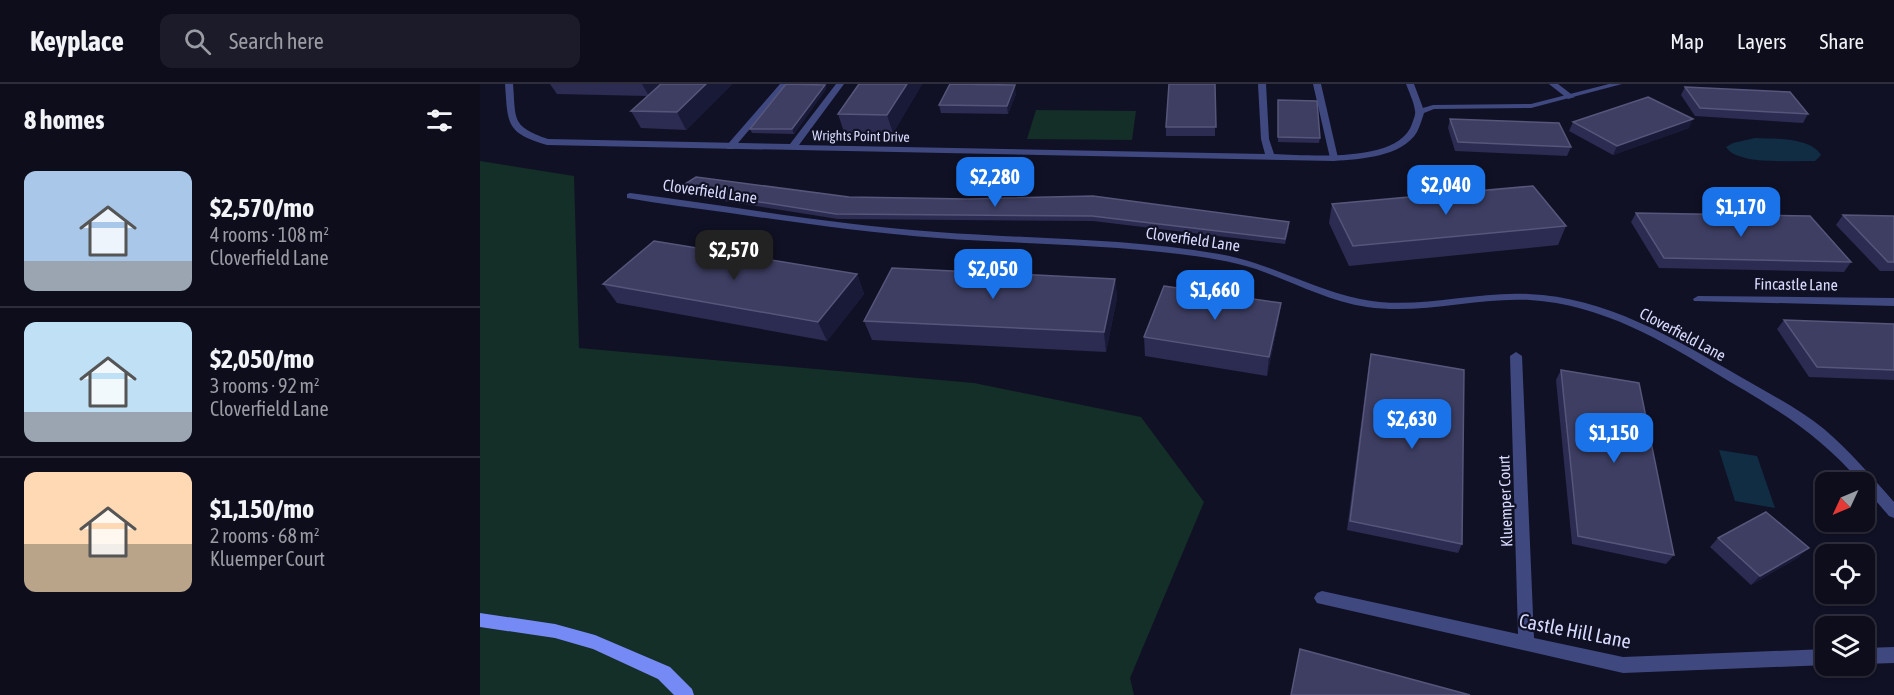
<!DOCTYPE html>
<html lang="en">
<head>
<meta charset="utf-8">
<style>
  body { margin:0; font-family:"Asap Condensed",sans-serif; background:#1b1b29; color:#f1f3f6; height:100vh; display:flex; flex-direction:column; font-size:22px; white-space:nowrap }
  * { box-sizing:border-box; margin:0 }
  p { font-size:20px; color:#9a9ca3 }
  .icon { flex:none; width:33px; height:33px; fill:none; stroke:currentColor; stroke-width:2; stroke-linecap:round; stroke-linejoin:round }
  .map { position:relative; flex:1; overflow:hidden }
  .side { display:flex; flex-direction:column; background:#0d0d1c; width:480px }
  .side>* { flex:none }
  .needle { width:39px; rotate:226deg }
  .fabs { position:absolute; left:1335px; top:388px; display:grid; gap:12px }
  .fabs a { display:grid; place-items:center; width:60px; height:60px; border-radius:12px; background:#0d0d1c; box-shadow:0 2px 4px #0004,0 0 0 2px #2d2d3b; font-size:30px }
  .price { position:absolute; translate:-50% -51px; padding:0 14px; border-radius:12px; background:#1a73e8; color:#fff; font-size:20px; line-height:39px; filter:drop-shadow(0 2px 3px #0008) }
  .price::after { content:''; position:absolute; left:50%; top:36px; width:18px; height:14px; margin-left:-9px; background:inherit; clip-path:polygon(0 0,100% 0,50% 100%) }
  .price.active { background:#222; color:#fff }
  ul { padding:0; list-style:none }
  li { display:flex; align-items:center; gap:18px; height:150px; padding:0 24px }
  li+li { border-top:2px solid #2d2d3b }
  li span { display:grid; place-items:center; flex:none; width:168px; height:120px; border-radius:12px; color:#555 }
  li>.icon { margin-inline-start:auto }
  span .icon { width:72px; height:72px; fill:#fffc; stroke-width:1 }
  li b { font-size:26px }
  h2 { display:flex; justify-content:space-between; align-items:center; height:72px; padding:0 24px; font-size:26px }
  header { display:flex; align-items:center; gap:36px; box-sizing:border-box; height:84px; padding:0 30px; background:#0d0d1c; border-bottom:2px solid #2d2d3b }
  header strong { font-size:28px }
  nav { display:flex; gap:33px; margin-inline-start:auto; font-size:21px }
  .search { width:420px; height:54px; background:#1b1b29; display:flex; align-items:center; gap:15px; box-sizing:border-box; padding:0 21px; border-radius:12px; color:#9a9ca3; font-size:22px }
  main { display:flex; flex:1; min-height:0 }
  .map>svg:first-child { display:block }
  .green { fill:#142e28 }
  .water { fill:#102d44 }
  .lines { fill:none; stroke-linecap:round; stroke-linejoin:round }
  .lane { fill:#3f4980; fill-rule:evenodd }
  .street { fill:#3f4980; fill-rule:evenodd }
  .secondary { fill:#768af5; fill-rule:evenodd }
  .wall { fill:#2c2b51 }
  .shaded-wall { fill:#191938 }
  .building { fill:#3e3e63; stroke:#56567b; stroke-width:1.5 }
  .labels { text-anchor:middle; stroke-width:4.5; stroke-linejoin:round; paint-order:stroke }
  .far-street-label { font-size:14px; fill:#d7dafc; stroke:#111125 }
  .street-label { font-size:16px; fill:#d7dafc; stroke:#111125 }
  .near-street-label { font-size:20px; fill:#d7dafc; stroke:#111125 }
</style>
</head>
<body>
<header>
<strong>Keyplace</strong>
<div class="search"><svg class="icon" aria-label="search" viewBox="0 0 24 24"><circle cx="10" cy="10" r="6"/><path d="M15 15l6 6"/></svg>Search here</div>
<nav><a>Map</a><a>Layers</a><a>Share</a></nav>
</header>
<main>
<section class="side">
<h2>8 homes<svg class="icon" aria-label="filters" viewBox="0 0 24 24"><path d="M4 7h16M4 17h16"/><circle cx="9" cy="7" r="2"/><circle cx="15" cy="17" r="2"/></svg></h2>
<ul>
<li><span style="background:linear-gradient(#a9c7e8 75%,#9aa5b1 0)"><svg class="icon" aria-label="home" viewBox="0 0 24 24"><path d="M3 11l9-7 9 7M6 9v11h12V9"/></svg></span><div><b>$2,570/mo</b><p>4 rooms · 108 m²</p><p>Cloverfield Lane</p></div></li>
<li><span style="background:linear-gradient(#bfe0f5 75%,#9aa5b1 0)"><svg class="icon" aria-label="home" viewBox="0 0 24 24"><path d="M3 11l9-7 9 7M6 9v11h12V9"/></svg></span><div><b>$2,050/mo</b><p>3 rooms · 92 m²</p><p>Cloverfield Lane</p></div></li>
<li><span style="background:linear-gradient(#ffd9b3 60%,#b9a48a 0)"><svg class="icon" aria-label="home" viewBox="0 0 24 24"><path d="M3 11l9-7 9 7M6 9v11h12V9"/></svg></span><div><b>$1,150/mo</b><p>2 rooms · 68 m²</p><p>Kluemper Court</p></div></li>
</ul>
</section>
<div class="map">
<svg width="1414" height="611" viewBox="0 0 1414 611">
  <rect width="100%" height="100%" fill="#111125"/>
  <!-- green -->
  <g class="green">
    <path d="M556 26 656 27 652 56 547 55Z"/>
    <path d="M0 77 94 92 99 264 494 299 661 333 724 418 650 594 654 611H0Z"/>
  </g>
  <!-- water -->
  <g class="water">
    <path d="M1275 54C1293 55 1330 53 1341 71L1335 77C1313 76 1258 82 1246 63L1253 59Z"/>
    <path d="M1239 366 1277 372 1295 424 1255 417Z"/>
  </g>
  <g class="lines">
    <!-- lane -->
    <g class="lane">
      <path d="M300 0H308L253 65H247V61Z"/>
      <path d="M833 0H841L858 74 857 76 850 74Z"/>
      <path d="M1069 0H1078L1095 13 1088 15Z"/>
    </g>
    <!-- street -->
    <g class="street">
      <path d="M25 0H33C36 36 31 42 68 55L310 60 356 0H364L319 61 785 70 781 55 778 0H786L789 55 794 70C828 71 918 80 932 40 933 36 936 31 935 27 934 18 929 8 926 0H934L943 24 953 21 1051 20 1129 0H1142L1051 24 954 25 944 29C942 35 940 42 937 48 922 73 880 75 854 77L67 61C25 49 28 39 25 0Z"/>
      <path d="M150 109C252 122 354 141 457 148 551 155 646 154 739 170 788 178 831 205 880 215 936 227 992 207 1048 210 1126 213 1193 254 1259 292 1288 309 1318 324 1344 345 1370 367 1392 393 1414 418V434L1409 432 1384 403V399H1381C1338 349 1298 326 1242 293 1183 257 1121 220 1050 216 995 213 942 231 887 223 848 217 813 198 776 185 751 177 725 173 699 170 619 160 538 160 458 154 388 149 319 139 250 129 216 124 181 120 147 114V110Z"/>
      <path d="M1218 212 1414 214V222L1214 217 1213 215Z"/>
      <path d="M1036 268 1042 272 1054 554 1143 573 1346 565V581L1143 589 837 519 834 514 837 509 842 507 1038 550 1030 272Z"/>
      <path d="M1414 563V579L1384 580V564Z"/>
    </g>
    <!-- secondary -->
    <path class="secondary" d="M0 529 75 540 115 551 190 583 212 605 214 611H194L178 595 113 565 75 554 0 543Z"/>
  </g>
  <!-- wall -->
  <g class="wall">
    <path d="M70 0H252L206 46 161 44 151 27 167 12 77 10Z"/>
    <path d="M379 0H442L413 49 364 48 358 30Z"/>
    <path d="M735 0V52H686V43Z"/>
    <path d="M345 1 346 5 314 50 272 49 270 45Z"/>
    <path d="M1205 3 1328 30 1323 39 1215 32 1201 11Z"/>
    <path d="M536 10 528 30 461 29 459 21Z"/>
    <path d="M798 16 840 54 839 59 798 58Z"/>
    <path d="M970 35 1091 63 1087 72 975 67 968 44Z"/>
    <path d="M1093 38 1209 44 1133 71 1089 47Z"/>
    <path d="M197 105 369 113 809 143 805 160 613 137 358 135 200 110Z"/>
    <path d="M852 120 1086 142 1078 161 869 182 849 139Z"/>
    <path d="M1156 129 1371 178 1364 188 1179 184 1151 138Z"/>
    <path d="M1363 131 1414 132V187H1400L1356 141Z"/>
    <path d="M377 190 384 210 347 257 137 219 123 200Z"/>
    <path d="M635 195 637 214 626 268 392 256 384 237Z"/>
    <path d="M801 219 798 239 787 292 665 272 664 253Z"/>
    <path d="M1304 236 1414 240V296L1329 293 1297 245Z"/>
    <path d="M891 270 982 460 978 469 867 446 889 279Z"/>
    <path d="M1081 286 1194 471 1186 480 1092 460 1076 296Z"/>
    <path d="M1238 454 1319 473 1271 501 1230 463Z"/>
  </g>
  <!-- shaded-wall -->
  <g class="shaded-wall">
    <path d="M162 0H182L169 12Z"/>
    <path d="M226 0H252L206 46 197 28Z"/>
    <path d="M427 0H442L413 49 407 31Z"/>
    <path d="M345 1 346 5 314 50 312 45Z"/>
    <path d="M535 1 536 10 528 30 527 22Z"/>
    <path d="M1213 35 1209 44 1133 71 1137 62Z"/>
    <path d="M377 190 384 210 347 257 338 238Z"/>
    <path d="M635 195 637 214 626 268 624 248Z"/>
    <path d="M801 219 798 239 787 292 789 273Z"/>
    <path d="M1329 464 1319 473 1271 501 1280 492Z"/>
  </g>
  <!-- building -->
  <g class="building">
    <path d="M181 0H226L197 28 151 27Z"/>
    <path d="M306 0 345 1 312 45H270Z"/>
    <path d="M379 0H427L407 31 358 30Z"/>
    <path d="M470 0 535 1 527 22 459 21Z"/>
    <path d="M689 0H735L736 43H686Z"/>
    <path d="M1205 3 1310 8 1328 30 1220 24Z"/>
    <path d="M1168 13 1213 35 1137 62 1093 38Z"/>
    <path d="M798 16 837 17 840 54 798 53Z"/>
    <path d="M970 35 1079 39 1091 63 978 58Z"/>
    <path d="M216 93 369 113 487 115 613 112 809 138 805 155 612 132 356 130 197 105Z"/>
    <path d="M1053 102 1086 142 873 162 852 120Z"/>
    <path d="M1156 129 1330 132 1371 178 1184 174Z"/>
    <path d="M1363 131 1414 132V178H1408Z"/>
    <path d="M174 157 377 190 338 238 123 200Z"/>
    <path d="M412 184 635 195 624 248 384 237Z"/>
    <path d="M684 202 801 219 789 273 664 253Z"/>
    <path d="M1304 236 1414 240V286L1337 283Z"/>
    <path d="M891 270 984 286 982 460 870 437Z"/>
    <path d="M1081 286 1159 299 1194 471 1098 452Z"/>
    <path d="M1286 428 1329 464 1280 492 1238 454Z"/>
    <path d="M820 565 990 611H811Z"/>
  </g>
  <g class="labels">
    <!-- far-street labels -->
    <g class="far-street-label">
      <text transform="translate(381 52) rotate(1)" y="5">Wrights Point Drive</text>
    </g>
    <!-- street labels -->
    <g class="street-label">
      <text transform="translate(230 107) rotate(8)" y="6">Cloverfield Lane</text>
      <text transform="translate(713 155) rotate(8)" y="6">Cloverfield Lane</text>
      <text transform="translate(1316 200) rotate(1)" y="6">Fincastle Lane</text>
      <text transform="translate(1203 250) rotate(28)" y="6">Cloverfield Lane</text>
      <text transform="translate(1025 417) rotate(-92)" y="6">Kluemper Court</text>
    </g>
    <!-- near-street labels -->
    <g class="near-street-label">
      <text transform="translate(1095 547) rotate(11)" y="7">Castle Hill Lane</text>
    </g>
  </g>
</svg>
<div class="fabs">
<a><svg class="needle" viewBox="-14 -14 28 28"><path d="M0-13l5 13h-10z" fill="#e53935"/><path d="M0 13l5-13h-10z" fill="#9a9ca3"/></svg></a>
<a><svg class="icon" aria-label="locate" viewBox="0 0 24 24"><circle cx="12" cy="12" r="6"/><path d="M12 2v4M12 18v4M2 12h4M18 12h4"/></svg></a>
<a><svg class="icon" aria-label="layers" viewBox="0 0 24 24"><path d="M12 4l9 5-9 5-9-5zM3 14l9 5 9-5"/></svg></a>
</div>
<b class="price" style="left:515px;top:124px">$2,280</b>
<b class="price" style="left:966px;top:132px">$2,040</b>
<b class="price" style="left:1261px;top:154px">$1,170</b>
<b class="price active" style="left:254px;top:197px">$2,570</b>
<b class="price" style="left:513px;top:216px">$2,050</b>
<b class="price" style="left:735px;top:237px">$1,660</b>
<b class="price" style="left:932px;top:366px">$2,630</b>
<b class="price" style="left:1134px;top:380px">$1,150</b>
</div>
</main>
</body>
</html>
